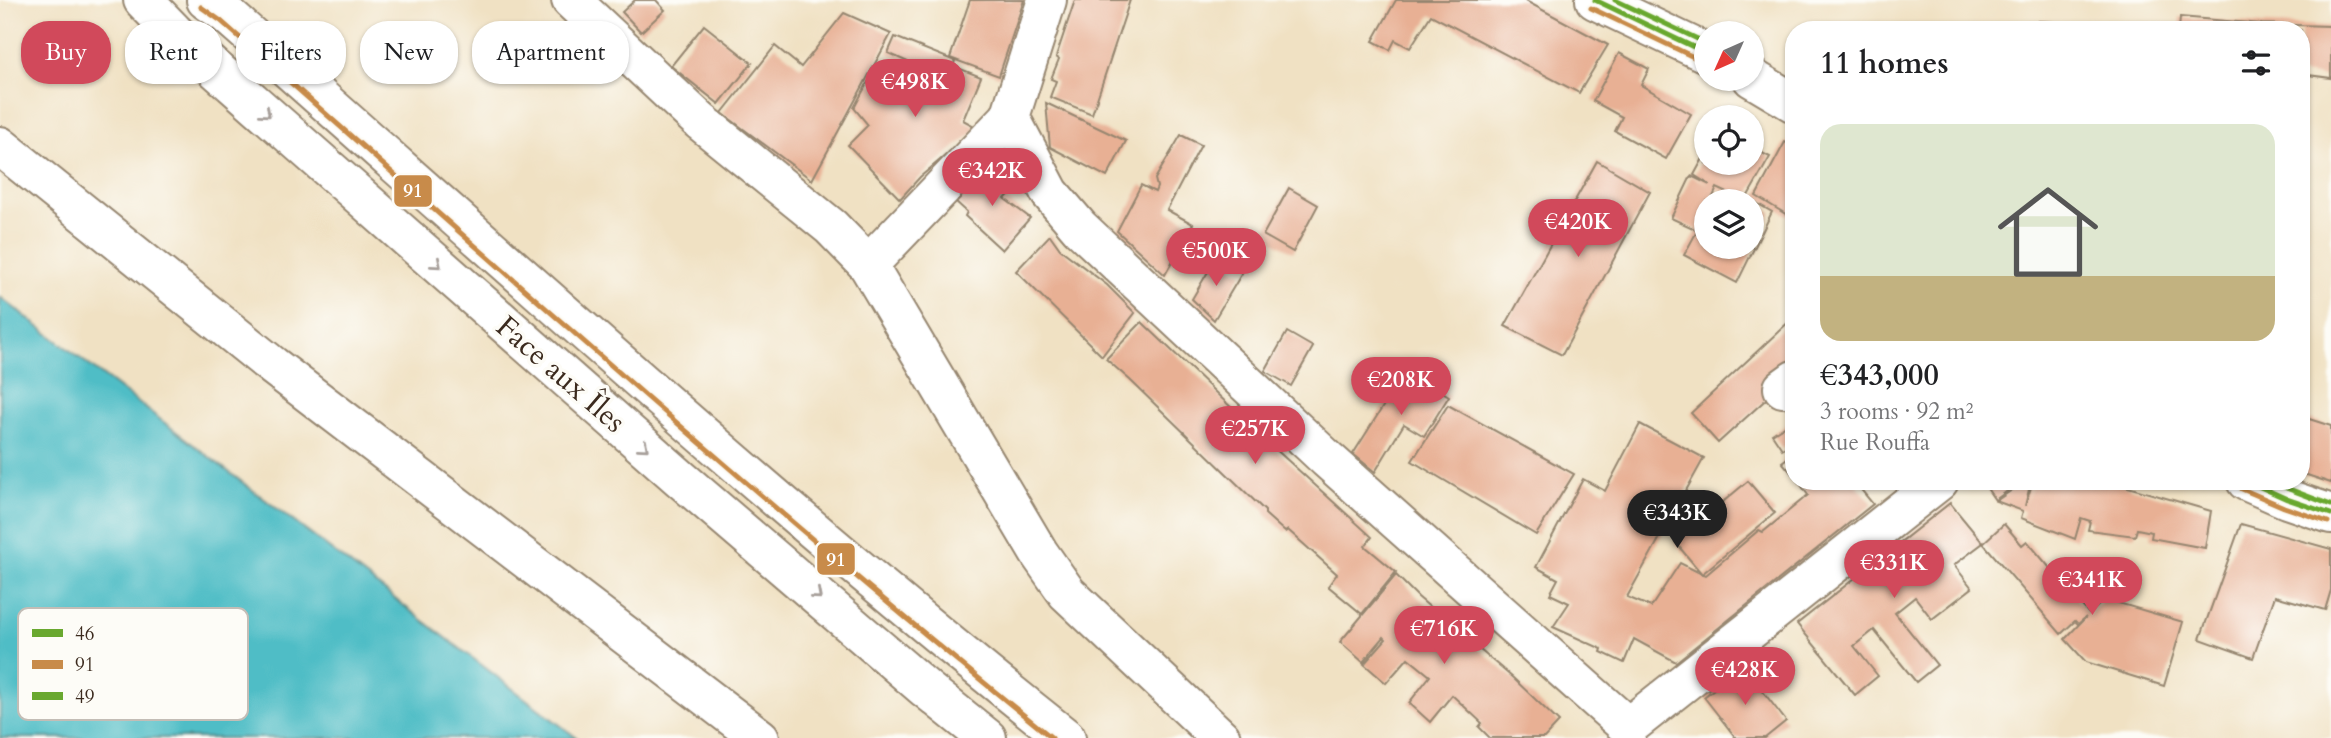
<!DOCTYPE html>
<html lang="en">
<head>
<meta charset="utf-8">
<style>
  body { margin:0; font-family:Cardo,serif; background:#f2f2f2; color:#202124; height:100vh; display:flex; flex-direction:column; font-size:26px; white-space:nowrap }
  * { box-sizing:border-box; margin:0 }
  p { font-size:23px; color:#757577 }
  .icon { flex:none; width:38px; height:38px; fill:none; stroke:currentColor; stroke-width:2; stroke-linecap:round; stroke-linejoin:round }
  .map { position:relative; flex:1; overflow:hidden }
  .side { position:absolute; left:1785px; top:21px; width:525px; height:469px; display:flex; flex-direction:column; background:#fff; border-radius:28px; box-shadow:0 2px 5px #0004 }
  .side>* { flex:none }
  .banner { position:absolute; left:21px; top:21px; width:665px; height:63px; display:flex; gap:14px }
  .needle { width:46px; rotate:225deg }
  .controls { position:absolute; left:1694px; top:21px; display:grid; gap:14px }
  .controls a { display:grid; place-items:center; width:70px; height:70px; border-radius:50%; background:#fff; box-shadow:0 2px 5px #0004; font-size:35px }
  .price { position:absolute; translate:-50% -60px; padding:0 16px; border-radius:24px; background:#d1495b; color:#fff; font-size:23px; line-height:46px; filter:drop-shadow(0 2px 4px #0008) }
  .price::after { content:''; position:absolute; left:50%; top:42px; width:21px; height:16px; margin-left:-10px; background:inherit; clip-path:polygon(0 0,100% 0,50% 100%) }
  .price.active { background:#222; color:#fff }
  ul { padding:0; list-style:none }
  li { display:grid; align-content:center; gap:14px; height:371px; padding:0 35px }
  li span { display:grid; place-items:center; height:217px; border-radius:21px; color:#555 }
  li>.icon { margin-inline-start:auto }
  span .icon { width:126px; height:126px; fill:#fffc; stroke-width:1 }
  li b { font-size:30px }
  h2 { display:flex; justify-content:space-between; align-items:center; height:84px; padding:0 35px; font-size:30px }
  .tag { padding:0 24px; border-radius:28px; background:#fff; box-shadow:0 2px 5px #0004; font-size:24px; line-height:63px }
  .tag.active { background:#d1495b; color:#fff }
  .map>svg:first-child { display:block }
  .water { fill:#4fbdc6; stroke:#457472; stroke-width:2 }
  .building { fill:#e8b094 }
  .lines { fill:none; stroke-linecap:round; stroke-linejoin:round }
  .minor-casing { stroke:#968670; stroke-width:42 }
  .major-casing { stroke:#968670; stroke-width:42 }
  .highway-casing { stroke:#968670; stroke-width:42 }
  .minor { stroke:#fff; stroke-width:38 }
  .major { stroke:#fff; stroke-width:38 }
  .highway { stroke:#fff; stroke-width:38 }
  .bus-1-casing { stroke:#fdfcf7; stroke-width:10 }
  .bus-2-casing { stroke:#fdfcf7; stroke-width:10 }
  .bus-3-casing { stroke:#fdfcf7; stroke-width:10 }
  .bus-1 { stroke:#69a82f; stroke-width:5 }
  .bus-2 { stroke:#c88b4a; stroke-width:5 }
  .bus-3 { stroke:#69a82f; stroke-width:5 }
  .oneway { stroke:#a79f9a }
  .labels { text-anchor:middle; stroke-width:7; stroke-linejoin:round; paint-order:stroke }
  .street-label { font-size:30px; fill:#3b2a1e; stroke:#fdfcf7 }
  .key { fill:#fdfcf7; stroke:#c3bdb6; stroke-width:2 }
  .key-label { font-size:19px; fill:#3b2a1e }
  .line-badge { stroke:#fdfcf7; stroke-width:2.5 }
  .badge-label { font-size:19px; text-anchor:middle; font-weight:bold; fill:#fff }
</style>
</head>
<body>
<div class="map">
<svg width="2331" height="738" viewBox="0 0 2331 738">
  <rect width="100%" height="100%" fill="#fdfcf7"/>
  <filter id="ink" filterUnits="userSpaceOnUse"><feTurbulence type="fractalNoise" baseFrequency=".0143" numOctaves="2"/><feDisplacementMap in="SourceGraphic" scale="14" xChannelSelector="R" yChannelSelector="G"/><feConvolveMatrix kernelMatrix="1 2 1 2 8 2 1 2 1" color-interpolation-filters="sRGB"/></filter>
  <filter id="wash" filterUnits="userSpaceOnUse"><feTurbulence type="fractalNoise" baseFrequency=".00686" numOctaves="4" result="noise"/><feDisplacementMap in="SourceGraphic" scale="28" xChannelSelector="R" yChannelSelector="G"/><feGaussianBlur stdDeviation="1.57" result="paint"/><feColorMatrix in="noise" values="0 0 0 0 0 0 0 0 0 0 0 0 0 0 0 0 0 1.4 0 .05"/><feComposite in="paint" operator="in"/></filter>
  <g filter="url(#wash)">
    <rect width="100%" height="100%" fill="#f0e1c3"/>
    <!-- water -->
    <path class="water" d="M0 297 577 738H0Z"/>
    <g id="blocks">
      <!-- building -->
      <g class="building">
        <path d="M635 0H656L665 10 641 32 622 12Z"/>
        <path d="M970 0H1024L999 76 950 58Z"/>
        <path d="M1075 0H1130L1092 114 1050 97 1056 81 1051 79 1059 59 1056 57Z"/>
        <path d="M1396 0H1524L1608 45 1579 93 1431 15 1410 48 1395 40 1390 50 1373 41Z"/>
        <path d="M844 13 891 34 812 180 722 113 775 46 801 67Z"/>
        <path d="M2180 17 2262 24 2331 26V78L2301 74V30H2179Z"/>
        <path d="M2039 21 2100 25V30H2039Z"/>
        <path d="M704 25 752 63 719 104 671 66Z"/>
        <path d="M895 37 955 61 953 66 981 77 963 120 978 128 920 177 900 199 848 145 868 125 854 108 868 82 901 99 904 91 910 92 921 68 888 53Z"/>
        <path d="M1619 53 1649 69 1641 85 1691 114 1666 159 1615 131 1622 117 1593 101Z"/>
        <path d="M1046 103 1126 141 1107 177 1050 147Z"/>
        <path d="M1181 135 1201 145 1167 210 1193 224 1165 275 1117 231 1141 185 1155 192 1157 187 1155 179Z"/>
        <path d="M1785 142 1794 147V219L1756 196Z"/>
        <path d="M1752 148 1770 157 1745 201 1717 188 1711 201H1706V211L1697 230 1671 218 1691 176 1710 185 1694 175 1706 153V163H1752Z"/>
        <path d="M1597 161 1650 192 1562 355 1505 326Z"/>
        <path d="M987 165 1013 190 1005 199 1030 218 1002 250 965 216 967 212 954 200Z"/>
        <path d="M1289 188 1318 205 1293 252 1263 235Z"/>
        <path d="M1753 201 1772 212 1737 283 1684 255 1702 222 1706 224V247H1752Z"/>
        <path d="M1050 235 1060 249 1107 285 1135 313 1102 356 1016 271Z"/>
        <path d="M1216 258 1242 273 1214 320 1192 299Z"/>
        <path d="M1794 317V374L1718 443 1691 413Z"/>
        <path d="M1142 322 1260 435 1372 537 1365 546 1396 572 1362 614 1328 586 1337 574 1288 530 1285 532 1265 514V511L1130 380 1106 359Z"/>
        <path d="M1287 332 1313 347 1291 386 1265 371Z"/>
        <path d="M1406 370 1449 396 1424 436 1404 424 1375 472 1353 454Z"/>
        <path d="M1448 405 1574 474 1536 535 1412 461Z"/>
        <path d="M2306 418 2331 426V483L2301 473V432Z"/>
        <path d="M1794 420V442L1782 449 1772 434Z"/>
        <path d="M1640 424 1704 458 1627 597 1651 607 1680 563 1702 574 1675 542 1748 481 1775 513 1702 574 1706 575 1759 530 1763 532 1808 495 1798 481H1854L1873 504 1676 662 1634 639 1624 663 1601 652 1602 649 1553 627 1569 603 1550 594 1558 579 1536 567 1583 479 1605 491Z"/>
        <path d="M1794 453V476L1782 462Z"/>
        <path d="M1982 481H2015L2017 484 1995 500Z"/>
        <path d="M2019 481H2031L2025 506 2033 481H2107L2211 511 2205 548 2151 538 2152 532 2137 529 2135 536 2088 530 2090 521 2081 518 2075 539 2021 518 2023 511 1996 501 2021 484Z"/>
        <path d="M1950 503 1983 543 1954 565 1972 588 1932 619 1915 597 1895 613 1937 665 1916 682 1874 630 1854 646 1878 676 1855 695 1797 624Z"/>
        <path d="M2004 524 2022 545 2027 541 2089 614 2105 599 2183 622 2164 686 2086 662 2065 639 2086 617 2078 624 2075 621 2061 634 1983 543Z"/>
        <path d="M2241 524 2331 549V590L2325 610 2275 596 2253 658 2200 639Z"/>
        <path d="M1396 575 1418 597 1513 678 1559 722 1544 738H1490L1479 727 1482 723 1452 695 1430 722 1409 703 1430 676 1408 658 1386 683 1364 664 1386 639 1384 637 1363 662 1340 642Z"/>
        <path d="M1743 666 1786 721 1765 738H1736L1704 697Z"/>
      </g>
    </g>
  </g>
  <g filter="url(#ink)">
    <use href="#blocks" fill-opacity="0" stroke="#968670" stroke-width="2"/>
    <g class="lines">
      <defs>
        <g id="minor">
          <path d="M571 0 700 121 831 227 868 265 1039 553 1067 593 1221 738"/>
          <path d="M1047 0 1010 117 1050 193 1080 228 1327 459 1628 727 1939 481"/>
          <path d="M0 146 273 366 760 738"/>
          <path d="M868 265 1010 117"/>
          <path d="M1783 388 1794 380"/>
        </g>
        <g id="major">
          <path d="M1595 0 1706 53"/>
          <path d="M1752 78 1794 103"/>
          <path d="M2246 481 2287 499 2331 514"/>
        </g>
        <g id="highway">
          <path d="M143 0 178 36 681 479 926 689 987 738"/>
          <path d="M206 0 226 14C503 258 776 508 1066 738"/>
        </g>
      </defs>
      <!-- minor casing -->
      <use href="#minor" class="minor-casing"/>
      <!-- major casing -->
      <use href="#major" class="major-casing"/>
      <!-- highway casing -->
      <use href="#highway" class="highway-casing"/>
      <!-- minor -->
      <use href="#minor" class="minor"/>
      <!-- major -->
      <use href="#major" class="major"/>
      <!-- highway -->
      <use href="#highway" class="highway"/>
      <defs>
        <g id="bus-1">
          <path d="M1595 0 1706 53"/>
          <path d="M2247 481 2287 499 2331 514"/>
        </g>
        <g id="bus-2">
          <path d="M201 7 221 21C495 263 767 508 1052 738"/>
          <path d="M1591 8 1702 61"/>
          <path d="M2242 489 2284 507 2328 522"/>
        </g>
        <g id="bus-3">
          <path d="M1615 0 1706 43"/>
          <path d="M2268 481 2331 505"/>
        </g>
      </defs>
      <!-- bus-1 casing -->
      <use href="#bus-1" class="bus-1-casing"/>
      <!-- bus-2 casing -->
      <use href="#bus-2" class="bus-2-casing"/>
      <!-- bus-3 casing -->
      <use href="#bus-3" class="bus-3-casing"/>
      <!-- bus-1 -->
      <use href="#bus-1" class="bus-1"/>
      <!-- bus-2 -->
      <use href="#bus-2" class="bus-2"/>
      <!-- bus-3 -->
      <use href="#bus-3" class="bus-3"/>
    </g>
    <!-- one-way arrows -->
    <defs><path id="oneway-chevron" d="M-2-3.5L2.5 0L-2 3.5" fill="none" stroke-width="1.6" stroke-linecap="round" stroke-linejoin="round" transform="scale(1.75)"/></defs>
    <g class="oneway">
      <use href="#oneway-chevron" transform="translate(266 113) rotate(41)"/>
      <use href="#oneway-chevron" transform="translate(437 264) rotate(41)"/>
      <use href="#oneway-chevron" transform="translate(644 447) rotate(41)"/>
      <use href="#oneway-chevron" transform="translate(817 595) rotate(41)"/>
    </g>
  </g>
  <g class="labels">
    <!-- street labels -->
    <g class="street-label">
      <text transform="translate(561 374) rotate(41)" y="10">Face aux Îles</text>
    </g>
  </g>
  <!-- legend -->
  <rect x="18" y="608" width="230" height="112" rx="10" class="key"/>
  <rect x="32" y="629" width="31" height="8" fill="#69a82f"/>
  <rect x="32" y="660" width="31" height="9" fill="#c88b4a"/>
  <rect x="32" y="692" width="31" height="8" fill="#69a82f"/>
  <g class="key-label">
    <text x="75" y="640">46</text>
    <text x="75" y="671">91</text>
    <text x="75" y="703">49</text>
  </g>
  <g class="line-badge">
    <rect x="393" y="174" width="40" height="34" rx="7" fill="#c88b4a"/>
    <rect x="816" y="542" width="40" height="34" rx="7" fill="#c88b4a"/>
  </g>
  <g class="badge-label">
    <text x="413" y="197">91</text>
    <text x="836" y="566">91</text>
  </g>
</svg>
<div class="controls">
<a><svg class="needle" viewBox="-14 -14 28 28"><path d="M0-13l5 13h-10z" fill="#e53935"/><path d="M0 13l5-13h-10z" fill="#757577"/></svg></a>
<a><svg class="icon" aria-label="locate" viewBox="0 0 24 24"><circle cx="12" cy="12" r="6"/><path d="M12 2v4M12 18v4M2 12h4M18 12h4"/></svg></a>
<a><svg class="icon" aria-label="layers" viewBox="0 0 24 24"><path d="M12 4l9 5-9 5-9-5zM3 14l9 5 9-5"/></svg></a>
</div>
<b class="price" style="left:915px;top:119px">€498K</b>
<b class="price" style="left:992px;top:208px">€342K</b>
<b class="price" style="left:1578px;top:259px">€420K</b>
<b class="price" style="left:1216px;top:288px">€500K</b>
<b class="price" style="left:1401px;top:417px">€208K</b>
<b class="price" style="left:1255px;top:466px">€257K</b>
<b class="price active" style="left:1677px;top:550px">€343K</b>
<b class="price" style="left:1894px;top:600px">€331K</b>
<b class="price" style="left:2092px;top:617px">€341K</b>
<b class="price" style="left:1444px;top:666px">€716K</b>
<b class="price" style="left:1745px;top:707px">€428K</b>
<div class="banner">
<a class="tag active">Buy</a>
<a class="tag">Rent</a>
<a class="tag">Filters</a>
<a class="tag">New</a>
<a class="tag">Apartment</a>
</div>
<section class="side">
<h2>11 homes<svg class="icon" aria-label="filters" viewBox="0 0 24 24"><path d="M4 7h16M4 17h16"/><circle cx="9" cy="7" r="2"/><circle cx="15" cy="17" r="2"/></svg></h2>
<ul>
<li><span style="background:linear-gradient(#dfe7d0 70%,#c2b280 0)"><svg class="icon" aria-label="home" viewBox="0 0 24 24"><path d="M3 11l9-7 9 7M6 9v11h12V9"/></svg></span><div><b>€343,000</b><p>3 rooms · 92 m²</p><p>Rue Rouffa</p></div></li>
</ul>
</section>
</div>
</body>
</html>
